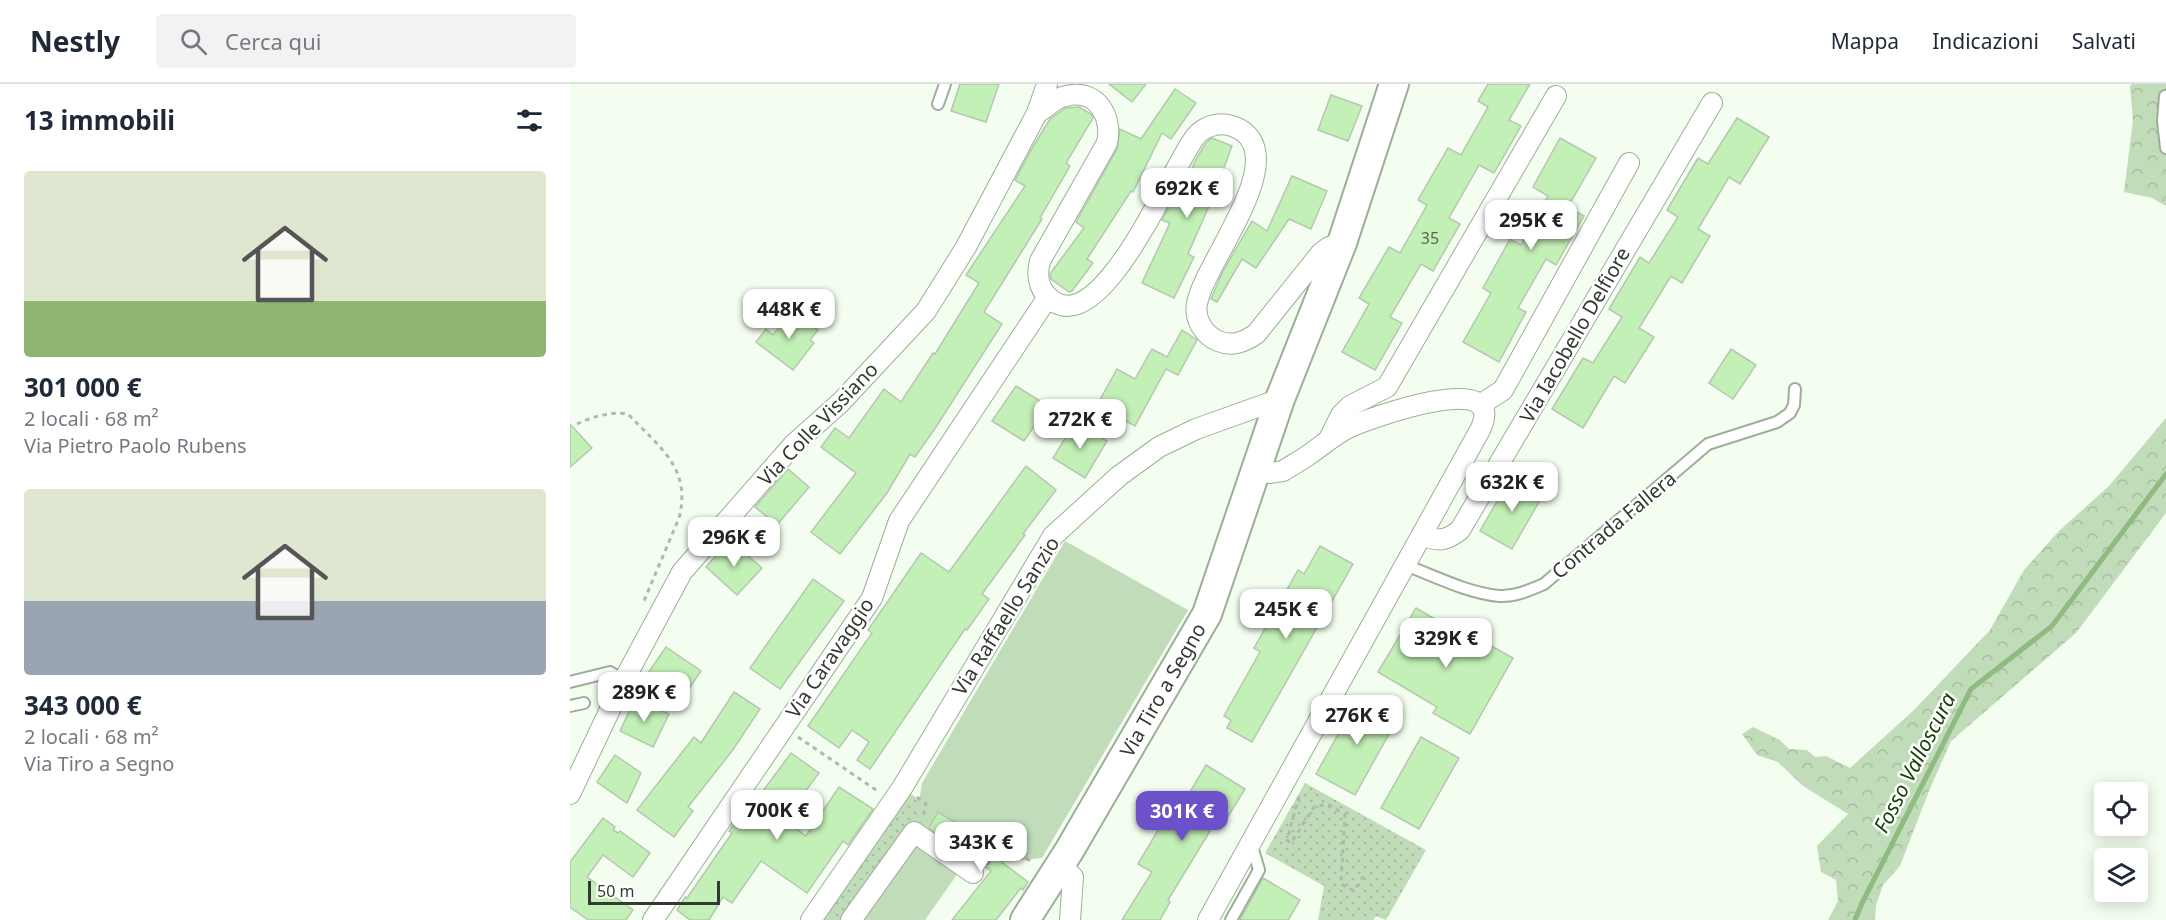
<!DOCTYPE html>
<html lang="it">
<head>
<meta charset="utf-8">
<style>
  body { margin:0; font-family:"Noto Sans",sans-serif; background:#f2f2f3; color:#1f2937; height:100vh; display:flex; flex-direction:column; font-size:22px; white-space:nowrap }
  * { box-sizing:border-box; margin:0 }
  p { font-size:20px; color:#747a83 }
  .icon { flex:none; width:33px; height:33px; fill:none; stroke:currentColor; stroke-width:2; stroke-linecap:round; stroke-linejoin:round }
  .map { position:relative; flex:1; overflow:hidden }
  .panel { display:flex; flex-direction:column; background:#fff; width:570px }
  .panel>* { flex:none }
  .tools { position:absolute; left:1524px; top:698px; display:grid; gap:12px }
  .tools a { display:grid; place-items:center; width:54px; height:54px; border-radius:6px; background:#fff; box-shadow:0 3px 15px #0003; font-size:30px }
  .scale { position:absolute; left:18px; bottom:15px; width:132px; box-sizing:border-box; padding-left:6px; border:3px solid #333a31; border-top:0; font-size:16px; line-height:21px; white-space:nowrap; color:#333a31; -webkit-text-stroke:4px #fff; paint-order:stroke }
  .price { position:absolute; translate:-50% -51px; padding:0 14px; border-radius:12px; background:#fff; color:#222; font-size:20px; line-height:39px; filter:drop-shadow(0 2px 3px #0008) }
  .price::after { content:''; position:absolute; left:50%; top:36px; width:18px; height:14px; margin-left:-9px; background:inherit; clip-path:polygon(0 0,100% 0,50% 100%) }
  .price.current { background:#6c51ca; color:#fff }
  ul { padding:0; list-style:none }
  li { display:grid; align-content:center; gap:12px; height:318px; padding:0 24px }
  li span { display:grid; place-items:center; height:186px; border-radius:6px; color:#555 }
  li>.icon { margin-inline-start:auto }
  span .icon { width:108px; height:108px; fill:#fffc; stroke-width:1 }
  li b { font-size:26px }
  h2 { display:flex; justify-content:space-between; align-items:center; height:72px; padding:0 24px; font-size:26px }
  header { display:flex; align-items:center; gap:36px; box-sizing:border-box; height:84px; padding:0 30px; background:#fff; border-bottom:2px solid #e0e1e3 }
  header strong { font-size:28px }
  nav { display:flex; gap:33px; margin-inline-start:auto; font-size:21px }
  .search { width:420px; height:54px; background:#f2f2f3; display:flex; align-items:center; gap:15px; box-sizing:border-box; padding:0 21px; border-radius:6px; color:#747a83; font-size:22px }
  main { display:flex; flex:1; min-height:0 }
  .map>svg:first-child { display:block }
  .forest { fill:url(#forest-crowns) }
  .park { fill:url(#park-dots) }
  .pitch { fill:#c1dcb9 }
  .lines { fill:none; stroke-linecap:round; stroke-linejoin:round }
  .stream { stroke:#8fbb83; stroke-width:5 }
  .building { fill:#c3f0b6; stroke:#b5c7b0; stroke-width:1.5 }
  .lane-casing { stroke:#9daf98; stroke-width:14 }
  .street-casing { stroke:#9daf98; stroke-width:22 }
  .secondary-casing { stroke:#9daf98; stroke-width:32 }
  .path { stroke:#b0b9ad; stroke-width:3; stroke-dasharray:4.5 4.5; stroke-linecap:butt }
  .lane { stroke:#fff; stroke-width:10 }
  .street { stroke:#fff; stroke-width:20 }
  .secondary { stroke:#fff; stroke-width:28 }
  .labels { text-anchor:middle; stroke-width:5; stroke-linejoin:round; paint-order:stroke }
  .number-label { font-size:16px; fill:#576852 }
  .street-label { font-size:20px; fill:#333a31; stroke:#fff }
  .water-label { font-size:21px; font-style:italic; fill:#143e04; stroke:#fff }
</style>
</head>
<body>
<header>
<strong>Nestly</strong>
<div class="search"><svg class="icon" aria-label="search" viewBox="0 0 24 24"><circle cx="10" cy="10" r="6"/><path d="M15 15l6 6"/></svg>Cerca qui</div>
<nav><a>Mappa</a><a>Indicazioni</a><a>Salvati</a></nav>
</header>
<main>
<section class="panel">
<h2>13 immobili<svg class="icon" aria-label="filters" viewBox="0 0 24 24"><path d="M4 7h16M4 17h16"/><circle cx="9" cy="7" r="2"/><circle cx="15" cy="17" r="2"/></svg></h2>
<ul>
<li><span style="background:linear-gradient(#dfe7d0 70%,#8fb573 0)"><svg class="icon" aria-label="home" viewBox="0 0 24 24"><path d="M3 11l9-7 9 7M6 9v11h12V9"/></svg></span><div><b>301 000 €</b><p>2 locali · 68 m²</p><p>Via Pietro Paolo Rubens</p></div></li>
<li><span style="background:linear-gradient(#dfe7d0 60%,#9aa5b1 0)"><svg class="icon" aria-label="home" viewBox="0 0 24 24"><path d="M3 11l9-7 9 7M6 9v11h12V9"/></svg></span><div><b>343 000 €</b><p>2 locali · 68 m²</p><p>Via Tiro a Segno</p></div></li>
</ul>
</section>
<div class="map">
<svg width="1596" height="836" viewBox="0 0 1596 836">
  <defs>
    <pattern id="forest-crowns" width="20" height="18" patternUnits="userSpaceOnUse" patternTransform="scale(1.5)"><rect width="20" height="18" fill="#c1dcb9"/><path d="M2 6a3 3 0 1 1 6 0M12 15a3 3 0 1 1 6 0" fill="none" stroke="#a6bea0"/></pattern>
    <pattern id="park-dots" width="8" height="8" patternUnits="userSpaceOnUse" patternTransform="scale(1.5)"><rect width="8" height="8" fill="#c1dcb9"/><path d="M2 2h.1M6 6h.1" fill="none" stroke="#a6bea0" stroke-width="1.8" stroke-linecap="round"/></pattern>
  </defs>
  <rect width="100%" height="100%" fill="#f3fef0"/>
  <!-- forest -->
  <g class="forest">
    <path d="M1562 0H1596V122L1582 114 1554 108 1563 36 1560 2Z"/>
    <path d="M1596 334V429L1506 549 1381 657 1359 707 1330 782 1313 801 1306 821 1305 836H1258L1268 817 1266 796 1251 788 1247 762 1278 730 1233 702 1208 678 1187 671 1172 650 1183 643 1210 656 1219 665 1237 666 1245 673 1256 672 1280 684 1344 626 1420 546 1454 486 1489 447 1539 402Z"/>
  </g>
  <!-- park -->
  <g class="park">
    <path d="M735 699 856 766 816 836 806 832 803 836H748L754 802 695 769Z"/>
    <path d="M332 704 356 720 344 748 281 836H241Z"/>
  </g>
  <!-- pitch -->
  <path class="pitch" d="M495 457 618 526 472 774 393 782 355 836H280L344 748 352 699Z"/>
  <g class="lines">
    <!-- stream -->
    <path class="stream" d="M1285 836 1292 819 1401 605 1482 542 1596 390"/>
  </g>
  <!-- building -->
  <g class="building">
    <path d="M390 0H429L416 38 381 27Z"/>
    <path d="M539 0H576L562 18Z"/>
    <path d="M918 0H960L939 36 951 42 924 89 909 81 879 134 890 140 863 187 851 180 820 233 832 239 805 286 772 268 799 220 789 214 819 163 830 169 857 121 848 116 878 64 891 71 918 23 908 17Z"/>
    <path d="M605 5 626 19 601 55 592 49 563 108 561 107 517 175 523 179 502 207 499 208 481 195 480 190 514 144 506 138 547 65 550 45 571 55Z"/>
    <path d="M761 11 792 22 778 57 748 46Z"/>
    <path d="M509 23 521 30 523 34 496 79 500 82 470 134 472 135 414 228 432 240 366 343 345 373 340 370 317 409 270 470 241 448 286 389 251 363 265 344 279 354 314 305 331 318 363 269 365 270 409 199 396 191 455 102 445 96 464 61 480 35 496 24Z"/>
    <path d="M1167 34 1199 53 1170 100 1159 93 1128 145 1140 152 1112 199 1101 192 1069 244 1084 253 1055 299 1044 292 1013 344 982 325 1013 274 1023 279 1052 233 1039 225 1070 173 1079 179 1108 133 1097 126 1128 74 1138 80Z"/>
    <path d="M642 54 662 62 643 113 618 170 624 173 604 214 572 199 600 139 592 136 612 99 615 101 626 75 636 59Z"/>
    <path d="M990 54 1026 74 998 123 1014 132 986 181 976 175 948 224 956 228 929 278 893 258 921 209 913 204 940 155 951 161 978 112 963 103Z"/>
    <path d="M722 92 757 107 741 145 719 135 686 184 672 175 647 218 641 215 653 187 682 137 697 147Z"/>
    <path d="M221 227 248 246 240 256 244 259 223 286 186 258 196 245 203 251Z"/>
    <path d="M612 246 627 256 608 291 596 285 565 342 527 321 547 285 565 295 582 265 597 273Z"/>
    <path d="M1161 265 1186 281 1163 315 1139 299Z"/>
    <path d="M446 302 478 322 454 357 422 337Z"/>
    <path d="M505 338 537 357 515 394 483 374Z"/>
    <path d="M0 340 22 364 0 383Z"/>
    <path d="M456 382 486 406 453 450 455 451 412 510 419 515 397 546 395 545 300 685 287 676 299 658 282 646 269 664 238 642 302 549 298 546 351 469 379 488Z"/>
    <path d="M218 385 239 403 207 441 185 423Z"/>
    <path d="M941 393 973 411 942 465 910 447Z"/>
    <path d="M160 456 192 484 167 511 136 483Z"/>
    <path d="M750 462 783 480 682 658 657 644 661 636 654 632 690 568 684 564 728 486 734 490Z"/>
    <path d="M243 495 274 517 210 605 180 584Z"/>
    <path d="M846 524 904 558 907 554 943 574 900 650 863 629 867 623 808 588Z"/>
    <path d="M96 563 131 587 111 616 76 592Z"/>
    <path d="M164 608 190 625 162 667 118 723 123 727 104 753 67 726 124 653 131 659Z"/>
    <path d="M789 613 828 634 785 711 746 690Z"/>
    <path d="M65 615 99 630 83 663 50 647Z"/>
    <path d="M851 653 889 674 849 745 811 724Z"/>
    <path d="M221 669 249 689 214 736 236 752 269 703 303 725 278 761 273 757 237 809 191 777 162 819 153 813 139 836H120L107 826 115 813 117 814 162 749 159 747 181 717 184 719Z"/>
    <path d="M45 671 71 689 57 719 27 698Z"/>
    <path d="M636 681 675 705 657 734 651 730 643 742 598 816 600 818 590 836H552L582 788 568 780 601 724 608 728Z"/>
    <path d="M368 728 420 759 416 766 458 798 453 806 451 804 426 836H382L421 787 359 744Z"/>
    <path d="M33 734 45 743 43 746 48 749 50 747 80 769 63 793 33 771 17 793 63 826 56 836H18L0 823V778Z"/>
    <path d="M693 794 730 816 718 836H670Z"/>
  </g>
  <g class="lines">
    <defs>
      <g id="lane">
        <path d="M1595 12 1593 37 1596 64"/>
        <path d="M368 20 375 0"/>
        <path d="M835 481C865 492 897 509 929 512 945 513 960 506 974 500L1138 360 1207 338 1220 329 1224 321 1225 305"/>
        <path d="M0 598 40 588 54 596"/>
        <path d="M0 622 14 619"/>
        <path d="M661 836 689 786 681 759"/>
      </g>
      <g id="street">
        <path d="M467 29C477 24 484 14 496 12 527 4 543 33 537 59L470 177C467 189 467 200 476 211 528 269 604 77 626 52 630 47 638 42 645 41 655 39 667 42 675 49 715 84 633 181 627 220 624 235 634 251 648 257 662 263 674 258 686 250L751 169 759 163 772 159"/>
        <path d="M910 321 933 306 1059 79"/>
        <path d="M759 355 771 331 780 322 817 303 986 12"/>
        <path d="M852 451C868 458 876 457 890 446L1142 19"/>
        <path d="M0 710 54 596 112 488 223 361 271 318 356 227 396 163 467 29 477 0"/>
        <path d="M490 780 503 793 500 836"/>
        <path d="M83 836 302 514 329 437 478 213"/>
        <path d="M241 836 332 704 483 452 549 392 589 363 626 345 710 315"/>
        <path d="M281 836 344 748 403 789"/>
        <path d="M638 836 910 346C941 282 797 335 778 344 764 351 753 361 740 370 732 376 722 381 713 387L701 389 686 385"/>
      </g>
      <path id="secondary" d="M455 836 499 767 637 530 710 315 772 159 824 0"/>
    </defs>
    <!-- lane casing -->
    <use href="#lane" class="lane-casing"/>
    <!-- street casing -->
    <use href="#street" class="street-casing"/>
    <!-- secondary casing -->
    <use href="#secondary" class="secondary-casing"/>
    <!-- path -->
    <g class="path">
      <path d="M7 340C22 333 41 327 58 330 89 363 122 384 109 434L74 517"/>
      <path d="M228 653 309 708"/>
      <path d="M729 712 717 756 721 759 744 723 758 720 775 731 771 800 784 807 796 788"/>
      <path d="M347 713 356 720 353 734"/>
      <path d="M417 781 432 760 464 779"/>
    </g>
    <!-- lane -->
    <use href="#lane" class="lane"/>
    <!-- street -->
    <use href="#street" class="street"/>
    <!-- secondary -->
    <use href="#secondary" class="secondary"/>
  </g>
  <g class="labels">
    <!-- number labels -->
    <g class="number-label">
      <text x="860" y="160">35</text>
    </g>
    <!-- street labels -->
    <g class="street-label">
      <text transform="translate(1005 251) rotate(-60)" y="7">Via Iacobello Delfiore</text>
      <text transform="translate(248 340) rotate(-46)" y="7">Via Colle Vissiano</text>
      <text transform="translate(1044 441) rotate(-40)" y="7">Contrada Fallera</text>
      <text transform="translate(436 532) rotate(-58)" y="7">Via Raffaello Sanzio</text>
      <text transform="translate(260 574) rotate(-56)" y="7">Via Caravaggio</text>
      <text transform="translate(593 606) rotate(-60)" y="7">Via Tiro a Segno</text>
    </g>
    <!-- water labels -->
    <g class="water-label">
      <text transform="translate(1345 679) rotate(-63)" y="7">Fosso Valloscura</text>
    </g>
  </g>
</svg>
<div class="tools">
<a><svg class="icon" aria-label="locate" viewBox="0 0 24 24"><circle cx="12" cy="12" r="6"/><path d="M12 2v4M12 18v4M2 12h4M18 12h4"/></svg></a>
<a><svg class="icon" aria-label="layers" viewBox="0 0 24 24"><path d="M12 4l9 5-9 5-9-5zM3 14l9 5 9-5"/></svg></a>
</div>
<div class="scale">50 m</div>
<b class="price" style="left:617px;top:135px">692K €</b>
<b class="price" style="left:961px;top:167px">295K €</b>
<b class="price" style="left:219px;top:256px">448K €</b>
<b class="price" style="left:510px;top:366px">272K €</b>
<b class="price" style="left:942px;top:429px">632K €</b>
<b class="price" style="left:164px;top:484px">296K €</b>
<b class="price" style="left:716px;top:556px">245K €</b>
<b class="price" style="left:876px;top:585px">329K €</b>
<b class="price" style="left:74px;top:639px">289K €</b>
<b class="price" style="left:787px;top:662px">276K €</b>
<b class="price" style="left:207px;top:757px">700K €</b>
<b class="price current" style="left:612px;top:758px">301K €</b>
<b class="price" style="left:411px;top:789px">343K €</b>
</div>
</main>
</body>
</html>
